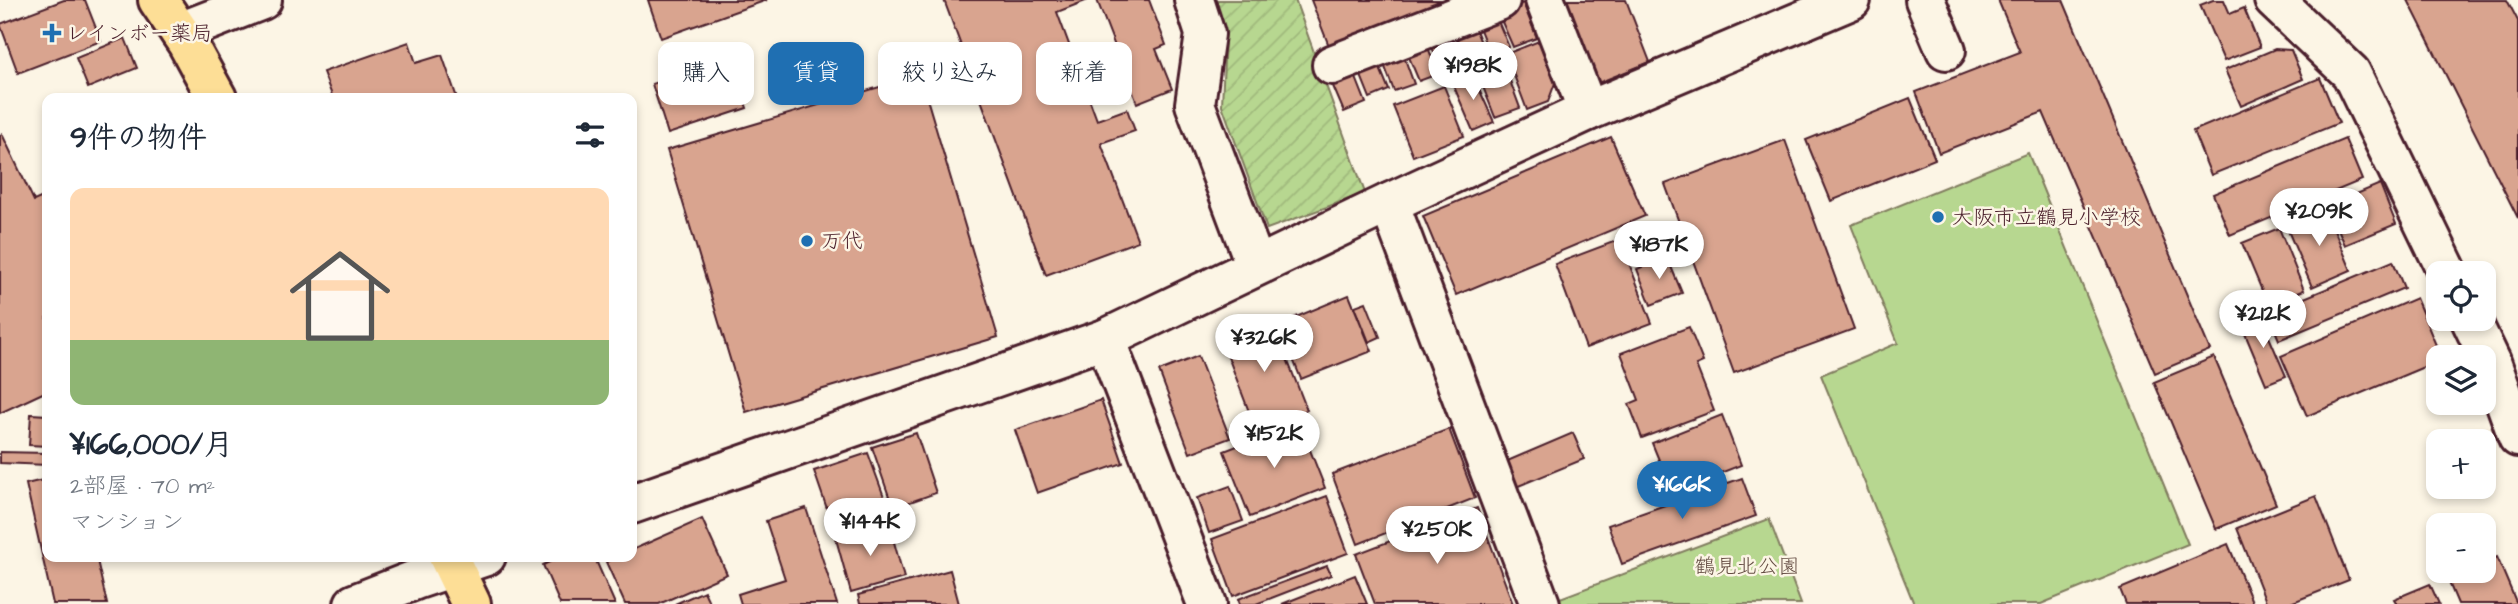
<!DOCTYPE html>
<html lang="ja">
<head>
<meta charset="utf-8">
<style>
  body { margin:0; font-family:"Architects Daughter","Klee One",sans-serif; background:#f2f2f3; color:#1f2937; height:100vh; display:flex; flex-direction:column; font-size:26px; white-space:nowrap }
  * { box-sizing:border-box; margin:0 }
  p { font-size:23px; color:#747a83 }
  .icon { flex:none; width:38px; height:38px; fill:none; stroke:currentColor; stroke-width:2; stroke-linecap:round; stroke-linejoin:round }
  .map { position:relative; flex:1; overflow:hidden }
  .side { position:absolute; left:42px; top:93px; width:595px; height:469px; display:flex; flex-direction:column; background:#fff; border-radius:14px; box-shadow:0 4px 10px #0003 }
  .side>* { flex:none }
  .hud { position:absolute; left:658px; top:42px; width:665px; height:63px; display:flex; gap:14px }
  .buttons { position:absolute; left:2426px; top:261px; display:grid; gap:14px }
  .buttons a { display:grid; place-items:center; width:70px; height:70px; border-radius:14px; background:#fff; box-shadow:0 4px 10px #0003; font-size:35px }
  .price { position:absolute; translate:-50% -60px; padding:0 16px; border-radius:24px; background:#fff; color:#222; font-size:23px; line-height:46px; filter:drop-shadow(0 2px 4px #0008) }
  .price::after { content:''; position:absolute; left:50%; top:42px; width:21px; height:16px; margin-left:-10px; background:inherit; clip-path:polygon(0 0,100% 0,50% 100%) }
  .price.selected { background:#1f6fb2; color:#fff }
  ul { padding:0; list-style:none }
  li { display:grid; align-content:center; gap:14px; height:371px; padding:0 28px }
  li span { display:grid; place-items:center; height:217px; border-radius:14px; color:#555 }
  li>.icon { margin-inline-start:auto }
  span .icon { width:126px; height:126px; fill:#fffc; stroke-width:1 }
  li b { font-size:30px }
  h2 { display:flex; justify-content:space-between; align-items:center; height:84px; padding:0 28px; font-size:30px }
  .pill { padding:0 24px; border-radius:14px; background:#fff; box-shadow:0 4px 10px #0003; font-size:24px; line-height:63px }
  .pill.selected { background:#1f6fb2; color:#fff }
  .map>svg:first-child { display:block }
  .green { fill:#b7d790; stroke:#807b5e; stroke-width:2 }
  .garden { fill:url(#garden-furrows); stroke:#807b5e; stroke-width:2 }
  .building { fill:#d9a48f; stroke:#4a1f2b; stroke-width:2 }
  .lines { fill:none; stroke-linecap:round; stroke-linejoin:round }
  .minor-casing { stroke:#4a1f2b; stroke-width:44 }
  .major-casing { stroke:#4a1f2b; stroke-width:44 }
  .minor { stroke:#fcf5e5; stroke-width:38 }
  .major { stroke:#fdde96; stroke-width:38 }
  .poi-dot { fill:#1f6fb2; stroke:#fcf5e5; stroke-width:2.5 }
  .labels { text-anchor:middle; stroke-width:5; stroke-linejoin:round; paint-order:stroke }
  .poi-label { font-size:21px; fill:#4a1f2b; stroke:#fcf5e5; text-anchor:start }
  .park-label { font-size:21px; fill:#654d44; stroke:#fcf5e5 }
</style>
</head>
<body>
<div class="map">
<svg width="2518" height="604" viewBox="0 0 2518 604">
  <defs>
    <pattern id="garden-furrows" width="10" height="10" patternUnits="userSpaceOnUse" patternTransform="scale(1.75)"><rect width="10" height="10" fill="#b7d790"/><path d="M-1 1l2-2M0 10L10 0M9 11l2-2" fill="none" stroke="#9fb87c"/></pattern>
  </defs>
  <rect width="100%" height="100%" fill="#fcf5e5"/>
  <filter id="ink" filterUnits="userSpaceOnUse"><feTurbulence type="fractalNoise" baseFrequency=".0143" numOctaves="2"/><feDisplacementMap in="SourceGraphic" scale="14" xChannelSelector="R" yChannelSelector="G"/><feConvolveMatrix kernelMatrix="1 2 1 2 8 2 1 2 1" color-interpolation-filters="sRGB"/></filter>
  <g filter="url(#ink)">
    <!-- green -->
    <g class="green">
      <path d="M2028 153 2188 544 2041 604H1914L1821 375 1898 343 1851 225Z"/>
      <path d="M1769 519 1801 604H1553L1552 601Z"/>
    </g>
    <!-- garden -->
    <path class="garden" d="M1211 0H1295L1365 193 1267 229 1222 105 1225 37Z"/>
    <!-- building -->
    <g class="building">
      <path d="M64 0H85L101 41 18 73 0 24Z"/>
      <path d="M648 0H767L661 38Z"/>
      <path d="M944 0H1088L1057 12 1097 120 1127 109 1135 131 1101 143 1138 241 1046 275Z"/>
      <path d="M1097 0H1149L1166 45 1156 49 1172 89 1137 103Z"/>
      <path d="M1311 0H1464L1331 51Z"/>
      <path d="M1565 0H1626L1650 62 1598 83Z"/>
      <path d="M1998 0H2063L2210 350 2155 373 2043 112 1939 153 1916 92 2020 52Z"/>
      <path d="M2213 0H2224L2230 14 2244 8 2260 47 2224 61 2200 5Z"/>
      <path d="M2408 0H2507L2518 21V218Z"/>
      <path d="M1523 3 1537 38 1513 47 1498 13Z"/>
      <path d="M1495 14 1509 47 1490 55 1477 22Z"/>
      <path d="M1473 23 1486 55 1467 63 1454 31Z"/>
      <path d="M1450 31 1462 66 1442 73 1429 39Z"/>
      <path d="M125 38 137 68 88 88 76 58Z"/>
      <path d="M1539 41 1555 83 1548 102 1527 110 1506 54Z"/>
      <path d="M409 42 416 63 442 55 457 98H333L323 72Z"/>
      <path d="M1426 42 1438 74 1419 81 1406 50Z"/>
      <path d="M2275 49 2291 50 2303 79 2241 106 2225 70Z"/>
      <path d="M1402 51 1414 84 1394 91 1382 59Z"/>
      <path d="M731 58 747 108 668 134 652 84Z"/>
      <path d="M1502 59 1520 108 1495 117 1476 69Z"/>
      <path d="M1377 61 1389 90 1370 98 1358 68Z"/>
      <path d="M1353 70 1366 103 1344 112 1330 79Z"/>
      <path d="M1472 73 1494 122 1473 131 1452 82Z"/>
      <path d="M920 75 998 337 746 412 667 150Z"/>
      <path d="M2320 78 2339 123 2211 175 2193 131Z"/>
      <path d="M1444 86 1464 136 1413 156 1393 106Z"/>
      <path d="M1910 98 1935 159 1831 201 1806 140Z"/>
      <path d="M2 134 34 201 47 195V391L0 413V135Z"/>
      <path d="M1611 137 1645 216 1456 295 1423 216Z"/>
      <path d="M2345 139 2362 180 2230 235 2213 194Z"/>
      <path d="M1785 140 1854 329 1734 373 1665 184Z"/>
      <path d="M2380 184 2396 224 2345 245 2328 206Z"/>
      <path d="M2326 210 2351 270 2312 287 2286 226Z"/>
      <path d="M2279 228 2304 290 2268 305 2242 243Z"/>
      <path d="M1645 230 1650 243 1625 253 1652 323 1586 348 1555 264Z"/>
      <path d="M1667 257 1682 293 1651 305 1637 269Z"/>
      <path d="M2393 261 2404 288 2279 340 2268 313Z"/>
      <path d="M1349 295 1372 351 1301 379 1279 324Z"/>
      <path d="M2416 298 2441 357H2438V361L2307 416 2281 356Z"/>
      <path d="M1366 302 1380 337 1369 342 1355 306Z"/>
      <path d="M2260 316 2286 376 2266 384 2241 324Z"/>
      <path d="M1271 318 1307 410 1256 430 1221 338Z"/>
      <path d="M1689 327 1703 362 1696 365 1714 411 1642 438 1629 404 1639 400 1621 353Z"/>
      <path d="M1198 356 1230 438 1190 453 1159 371Z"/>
      <path d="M2214 357 2276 504 2216 529 2154 382Z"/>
      <path d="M1101 400 1123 463 1037 493 1015 430Z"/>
      <path d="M31 414 47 415V446L29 445Z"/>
      <path d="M1722 415 1741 465 1672 492 1652 443Z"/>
      <path d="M1299 422 1325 488 1250 517 1224 451Z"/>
      <path d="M1449 429 1475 498 1358 544 1332 474Z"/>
      <path d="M916 433 936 493 893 508 872 447Z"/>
      <path d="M1573 433 1584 459 1516 487 1505 462Z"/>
      <path d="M0 452 47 453V465L0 463Z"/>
      <path d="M868 453 891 516 836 535 814 471Z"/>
      <path d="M1742 478 1756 516 1622 564 1608 525Z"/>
      <path d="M47 479V556H96L107 604H53L26 484Z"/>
      <path d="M1230 486 1243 521 1209 533 1197 498Z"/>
      <path d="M1327 496 1348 553 1233 596 1212 539Z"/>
      <path d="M2316 496 2349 580 2288 604H2267L2237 528Z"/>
      <path d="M806 508 837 604H741L738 594 785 579 766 521Z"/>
      <path d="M1477 508 1513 604H1375L1356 554Z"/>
      <path d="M702 519 727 574 659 604H625L606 562 617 556H632V550Z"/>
      <path d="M889 524 904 578 851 593 836 539Z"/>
      <path d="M2228 544 2253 604H2126L2120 589Z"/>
      <path d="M562 556H594L615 604H560L543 565Z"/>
      <path d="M2497 557 2517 604H2458L2447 578 2464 570H2483V563Z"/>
      <path d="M1327 566 1331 575 1256 604H1240L1238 599Z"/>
      <path d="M950 570 959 604H860L858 595Z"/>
      <path d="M1355 575 1367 604H1282Z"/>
      <path d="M2430 584 2439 604H2397L2394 599Z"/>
      <path d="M704 591 710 604H675Z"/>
    </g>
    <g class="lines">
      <defs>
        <g id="minor">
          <path d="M1194 0 1205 34 1195 104 1256 266"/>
          <path d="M1545 0 1588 111"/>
          <path d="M1925 0 1946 50"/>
          <path d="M2274 0 2351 73 2448 273"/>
          <path d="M180 32 262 0"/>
          <path d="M1332 65 1500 0"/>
          <path d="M1389 203 1540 604"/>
          <path d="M2470 318 2491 362 2518 437"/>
          <path d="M1105 339 1207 604"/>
          <path d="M632 504 1105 339 1389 203 1588 111 1851 0"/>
          <path d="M354 604 415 580 486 556"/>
        </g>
        <g id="major">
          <path d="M158 0 187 43 217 98"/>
          <path d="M448 556 471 604"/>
        </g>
      </defs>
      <!-- minor casing -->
      <use href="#minor" class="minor-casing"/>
      <!-- major casing -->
      <use href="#major" class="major-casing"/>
      <!-- minor -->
      <use href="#minor" class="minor"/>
      <!-- major -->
      <use href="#major" class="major"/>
    </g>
  </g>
  <!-- markers -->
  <g class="poi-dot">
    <path d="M48.5 22.5h7v7h7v7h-7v7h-7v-7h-7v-7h7z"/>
    <circle cx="1938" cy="217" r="7"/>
    <circle cx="807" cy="241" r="7"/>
  </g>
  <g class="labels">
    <!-- poi labels -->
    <g class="poi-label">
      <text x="66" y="40">レインボー薬局</text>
      <text x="1952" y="224">大阪市立鶴見小学校</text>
      <text x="821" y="248">万代</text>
    </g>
    <!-- park labels -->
    <g class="park-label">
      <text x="1747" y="573">鶴見北公園</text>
    </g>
  </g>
</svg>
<div class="buttons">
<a><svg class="icon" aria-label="locate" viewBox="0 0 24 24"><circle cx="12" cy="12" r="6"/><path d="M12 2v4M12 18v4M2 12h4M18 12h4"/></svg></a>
<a><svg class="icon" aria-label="layers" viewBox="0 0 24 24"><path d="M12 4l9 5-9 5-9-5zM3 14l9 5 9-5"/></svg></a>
<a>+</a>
<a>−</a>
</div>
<b class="price" style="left:1473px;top:102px">¥198K</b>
<b class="price" style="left:2319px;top:248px">¥209K</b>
<b class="price" style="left:1659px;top:281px">¥187K</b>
<b class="price" style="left:2263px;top:350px">¥212K</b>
<b class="price" style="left:1264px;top:374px">¥326K</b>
<b class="price" style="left:1274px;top:470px">¥152K</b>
<b class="price selected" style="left:1682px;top:521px">¥166K</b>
<b class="price" style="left:870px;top:558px">¥144K</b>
<b class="price" style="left:1437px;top:566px">¥250K</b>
<div class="hud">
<a class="pill">購入</a>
<a class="pill selected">賃貸</a>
<a class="pill">絞り込み</a>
<a class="pill">新着</a>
</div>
<section class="side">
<h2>9件の物件<svg class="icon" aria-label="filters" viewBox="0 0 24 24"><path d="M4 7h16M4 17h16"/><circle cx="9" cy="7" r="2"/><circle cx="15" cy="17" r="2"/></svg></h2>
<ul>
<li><span style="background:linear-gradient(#ffd9b3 70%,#8fb573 0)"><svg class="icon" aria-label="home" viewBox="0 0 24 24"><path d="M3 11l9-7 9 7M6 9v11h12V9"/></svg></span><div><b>¥166,000/月</b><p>2部屋 · 70 m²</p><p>マンション</p></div></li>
</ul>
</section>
</div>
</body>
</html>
